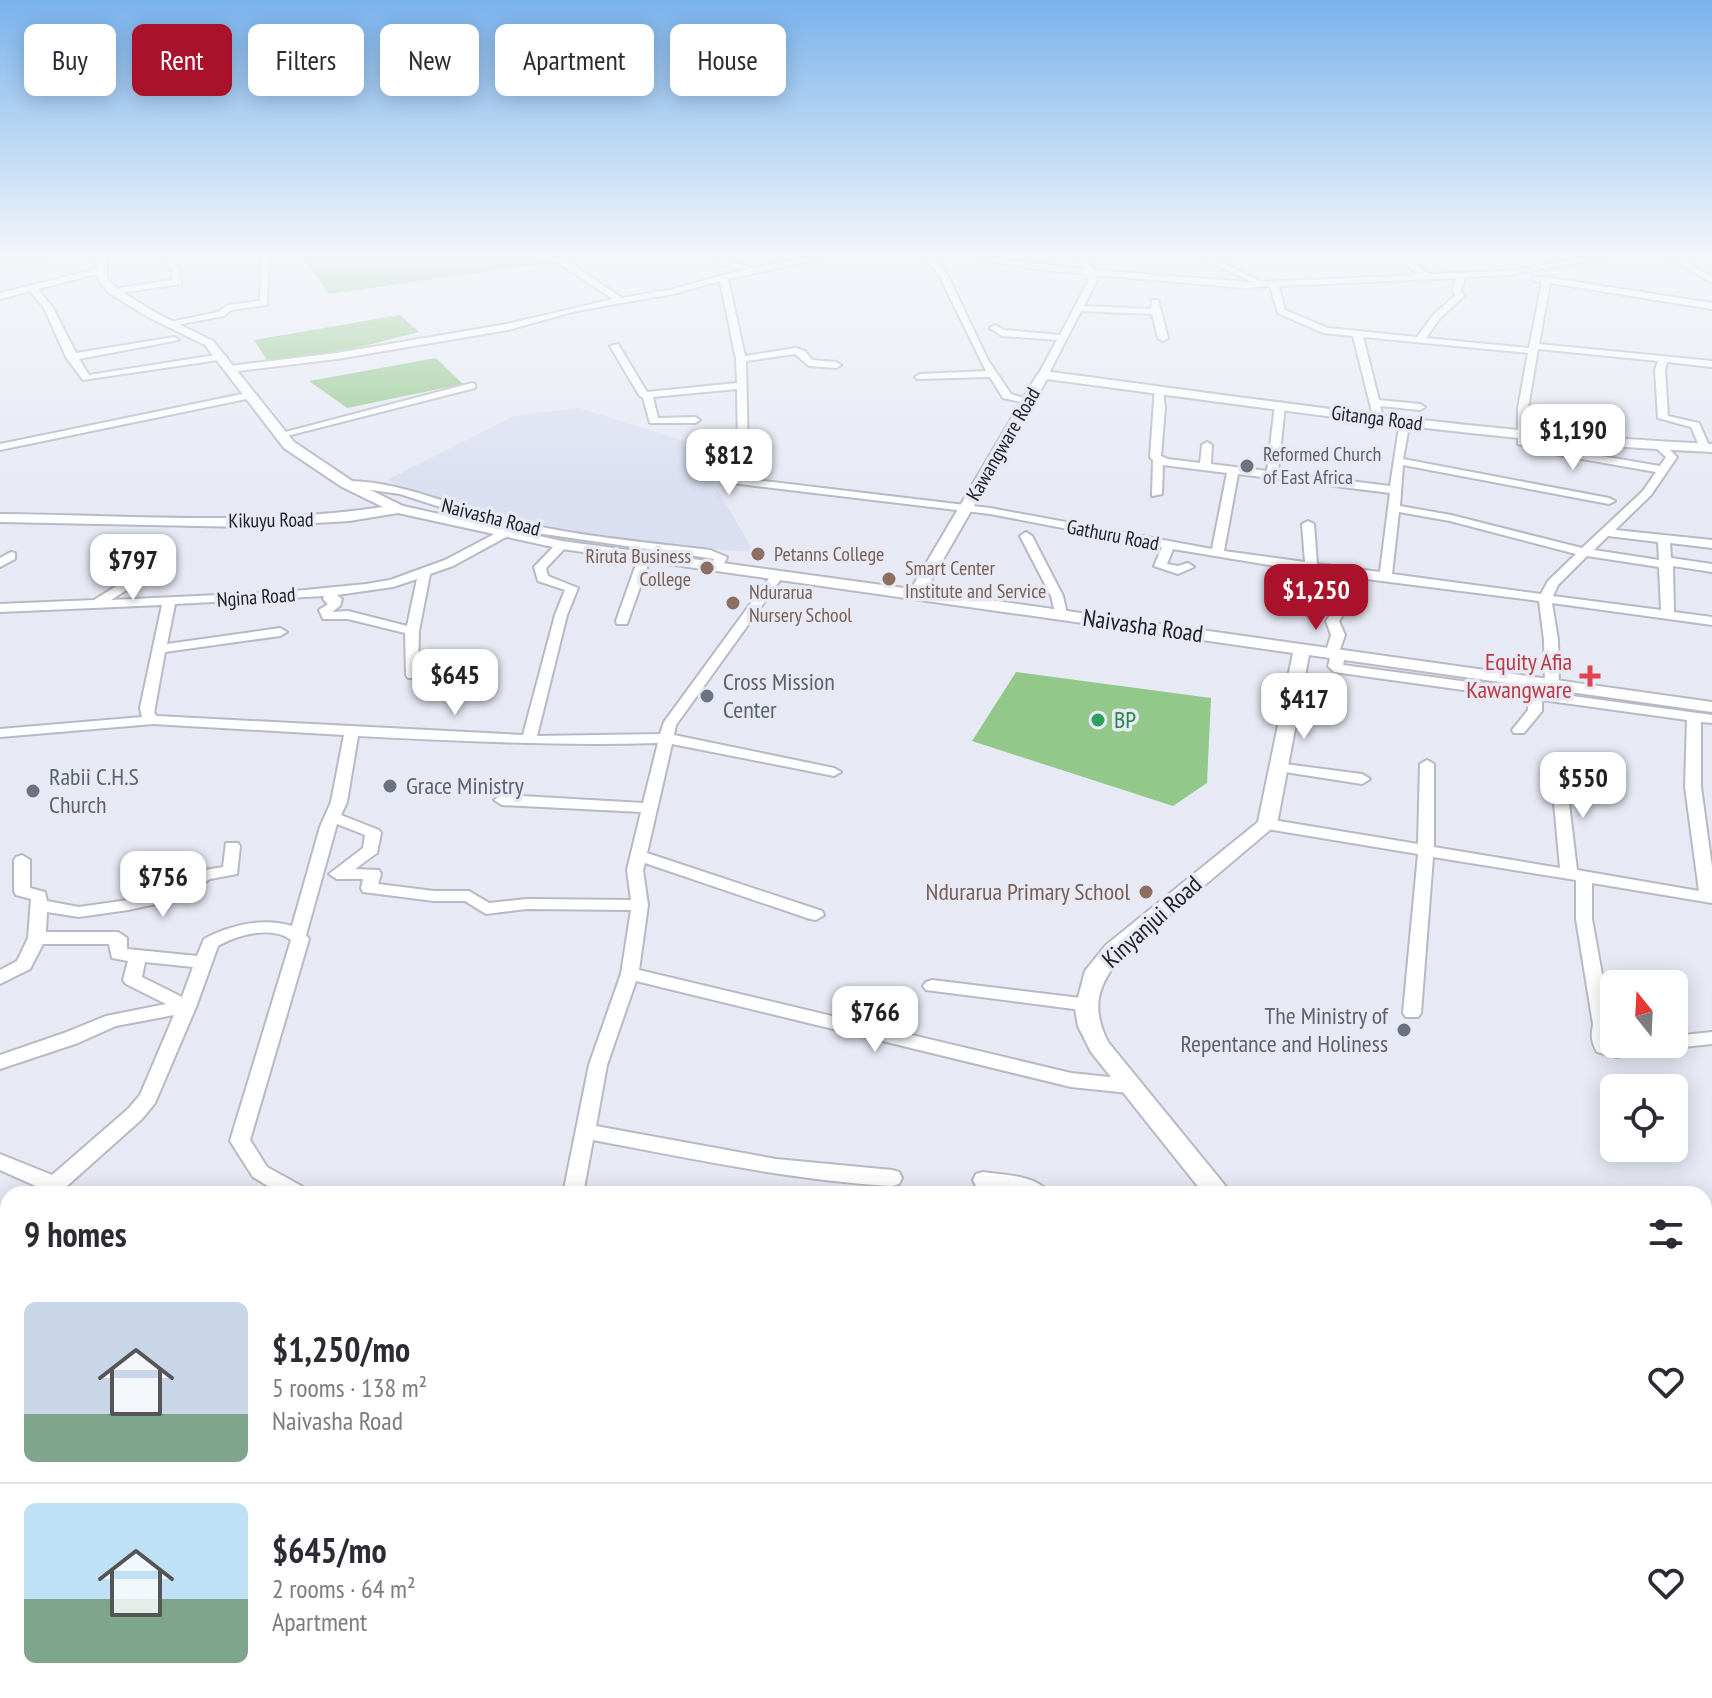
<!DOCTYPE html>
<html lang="en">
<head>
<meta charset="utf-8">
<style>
  body { margin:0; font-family:"PT Sans Narrow",sans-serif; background:#f7f7f7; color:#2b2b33; height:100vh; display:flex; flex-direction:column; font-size:30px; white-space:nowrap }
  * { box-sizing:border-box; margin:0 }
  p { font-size:26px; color:#7c7c81 }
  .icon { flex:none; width:44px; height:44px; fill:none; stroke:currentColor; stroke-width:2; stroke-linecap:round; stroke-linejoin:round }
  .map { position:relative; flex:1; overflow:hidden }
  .drawer { position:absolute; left:0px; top:1186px; width:1712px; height:512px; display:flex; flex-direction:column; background:#fff; border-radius:24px 24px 0 0; box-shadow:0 4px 20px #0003 }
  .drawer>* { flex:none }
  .top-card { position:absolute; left:24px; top:24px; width:800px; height:72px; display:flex; gap:16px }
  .needle { width:52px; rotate:342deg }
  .controls { position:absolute; left:1600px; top:970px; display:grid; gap:16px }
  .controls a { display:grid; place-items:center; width:88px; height:88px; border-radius:12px; background:#fff; box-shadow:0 4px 20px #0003; font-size:40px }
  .price { position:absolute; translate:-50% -68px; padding:0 18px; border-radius:16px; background:#fff; color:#222; font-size:26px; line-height:52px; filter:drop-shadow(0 2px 4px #0008) }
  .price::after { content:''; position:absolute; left:50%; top:48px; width:24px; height:18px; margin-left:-12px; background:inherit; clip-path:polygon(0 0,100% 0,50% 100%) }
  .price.current { background:#a9122a; color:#fff }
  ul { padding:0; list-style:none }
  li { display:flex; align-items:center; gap:24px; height:200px; padding:0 24px }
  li+li { border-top:2px solid #e1e1e2 }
  li span { display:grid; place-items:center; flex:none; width:224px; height:160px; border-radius:12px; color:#555 }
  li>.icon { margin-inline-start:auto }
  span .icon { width:96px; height:96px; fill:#fffc; stroke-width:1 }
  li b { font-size:34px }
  h2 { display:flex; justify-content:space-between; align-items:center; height:96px; padding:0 24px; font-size:34px }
  .chip { padding:0 28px; border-radius:12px; background:#fff; box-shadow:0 4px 20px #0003; font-size:28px; line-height:72px }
  .chip.current { background:#a9122a; color:#fff }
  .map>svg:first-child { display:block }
  .built { fill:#dadff1 }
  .green { fill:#93c88b }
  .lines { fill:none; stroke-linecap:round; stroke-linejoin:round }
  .minor-casing { stroke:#b7bac4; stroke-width:4 }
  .major-casing { stroke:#b7bac4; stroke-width:4 }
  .minor { fill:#fff; fill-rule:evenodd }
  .major { fill:#fff; fill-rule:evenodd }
  .worship-dot { fill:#6b7280; stroke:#e7eaf5; stroke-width:3 }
  .education-dot { fill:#8d6e63; stroke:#e7eaf5; stroke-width:3 }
  .health-dot { fill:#e0444e; stroke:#e7eaf5; stroke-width:3 }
  .leisure-dot { fill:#2e9e5b; stroke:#e7eaf5; stroke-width:3 }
  .labels { text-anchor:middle; stroke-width:7; stroke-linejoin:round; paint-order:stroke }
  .far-street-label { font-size:20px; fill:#212226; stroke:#e7eaf5 }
  .far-worship-label { font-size:20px; fill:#5b616d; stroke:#e7eaf5; text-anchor:start }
  .far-education-label { font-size:20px; fill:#785e54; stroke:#e7eaf5; text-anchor:start }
  .street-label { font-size:24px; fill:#212226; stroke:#e7eaf5 }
  .health-label { font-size:24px; fill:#be3a42; stroke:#e7eaf5; text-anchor:end }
  .worship-label { font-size:24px; fill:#5b616d; stroke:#e7eaf5; text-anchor:start }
  .leisure-label { font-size:24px; fill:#27864d; stroke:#e7eaf5; text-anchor:start }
  .education-label { font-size:24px; fill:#785e54; stroke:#e7eaf5; text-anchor:end }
</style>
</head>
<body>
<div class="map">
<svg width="1712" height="1698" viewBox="0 0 1712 1698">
  <rect width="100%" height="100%" fill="#e7eaf5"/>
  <!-- built -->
  <path class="built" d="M579 408 729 455 710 477 754 552 680 547 514 522 406 491 387 480 514 416Z"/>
  <!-- green -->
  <g class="green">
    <path d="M301 255H488L555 262 329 294Z"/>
    <path d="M400 315 419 332 333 354 269 363 254 340Z"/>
    <path d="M436 358 463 384 347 408 309 381Z"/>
    <path d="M1016 672 1211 698 1207 783 1173 806 972 741Z"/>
  </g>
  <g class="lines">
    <defs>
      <g id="minor">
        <path d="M27 255H59L55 257 0 261 3 257Z"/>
        <path d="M160 255H168L180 270 181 284 111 294 110 292 114 289 173 280 172 270Z"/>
        <path d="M261 255H269L267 305 231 310 224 316 170 326V322L218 312 228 305 260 301Z"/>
        <path d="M530 255 564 259 622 298 673 289 747 269 722 266 708 255C718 255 719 259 727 262 736 265 746 263 752 268L821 255H836L728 279 745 356 796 348 805 351 812 360 836 362 841 365 836 368 809 366 795 354 746 361 748 455 729 473 738 478 990 508 1212 549 1227 473 1163 465 1162 494 1152 496 1153 460 1150 457 1155 387 1163 389 1165 408 1161 456 1168 459 1200 463 1202 445 1207 442 1212 445 1211 464 1267 471 1275 405 1280 402 1285 405 1278 472 1390 486 1400 421 1405 418 1410 421 1403 459 1609 498 1615 501 1609 504 1403 465 1400 506 1451 515 1582 548 1643 491 1656 472 1559 455 1518 444V408L1528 353 1363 337 1379 400 1420 404 1425 407 1420 410 1380 406 1383 418 1374 420 1353 336 1323 333 1278 313 1270 286 1246 288 1096 275 1097 280 1084 306 1151 309 1152 300H1158L1168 338 1163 341 1158 338 1152 314 1081 311 1048 375 1040 377 1038 375 1057 340 1002 336 990 328 995 325 1004 330 1060 335 1089 280 1087 274 1034 269 960 255 1086 269 1070 255H1079L1095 270 1246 282H1252L1196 255H1206L1262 282 1418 275 1396 255H1405L1428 274 1508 271 1603 255H1620L1508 275 1465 277 1461 291 1464 296 1440 318 1426 338 1529 348 1542 282 1534 281V277L1537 276 1712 303V309L1550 283 1539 344 1712 361V367L1667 362 1665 370 1668 416 1699 423 1710 448 1709 450H1701L1691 427 1658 418 1655 370 1658 361 1538 349 1528 408 1527 440 1560 449 1660 466 1666 457 1657 449V445H1665L1677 457 1651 495 1615 530 1712 540V548L1670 543 1671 558 1712 564V572L1673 566 1674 612 1712 617V625L1552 603 1558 640 1559 686 1552 690 1545 686 1544 640 1539 601 1311 572 1173 549 1167 564 1178 566 1188 563 1194 567 1178 574 1154 566 1162 547 990 514 731 483 718 474 721 466 738 454 737 389 653 397 658 418 695 417 700 420 695 423H650L643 398 639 395 610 346 618 344 647 392 737 383 736 359 720 281 673 294 576 311 508 330 337 359 230 372 225 369 230 366 337 353 507 324 613 299 558 263ZM1456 278 1453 291 1455 296 1434 314 1417 337 1328 328 1285 310 1279 286ZM1238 474 1390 493 1380 572 1317 564 1314 524 1308 521 1302 524 1305 562 1224 551ZM1399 512 1450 521 1576 554 1548 581 1541 594 1392 574ZM1608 536 1658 542 1659 560 1594 550ZM1587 556 1659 567 1661 610 1553 596 1558 585Z"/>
        <path d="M923 255H931L947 274 988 360 1011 394 1030 400V404L1003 398 990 377 917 379 915 377 920 374 986 371 939 275Z"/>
        <path d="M1665 255H1674L1712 277V283Z"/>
        <path d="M101 268 104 272 38 289 53 308 76 353 174 337 179 340 79 359 89 375 222 354 227 357 225 359 83 380 66 357 44 308 30 291 0 299V293Z"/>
        <path d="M472 383 475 384V388L279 438 274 435Z"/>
        <path d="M252 392 257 395 256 397 0 450V444Z"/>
        <path d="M347 481C403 481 454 508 508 520 575 536 643 542 710 550L727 557 721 570 717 571 711 567 714 559 709 558 530 532 483 521 400 494 343 486 341 484Z"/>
        <path d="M502 530 508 534 506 537 453 566 430 574 419 631 418 678H408L406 675 405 633 348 619H323L319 610 328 604 323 599 324 596 175 604 167 644 280 628 287 632 280 636 165 652 154 713 157 716 523 735 555 615 565 590 538 581 534 567 558 542 562 541 568 545 546 568 548 576 578 588 567 615 537 736 660 734 664 722 773 573H781V579L676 725 674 735 834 768 841 772 834 776 672 744 647 853 822 911 824 915 816 920 810 919 645 863 643 870 648 905 639 970 1071 1073 1129 1079 1136 1081 1139 1086 1136 1091 1129 1093 1071 1087 636 981 607 1065 596 1126 776 1159 892 1170 899 1172 902 1178 899 1184 892 1186C791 1180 693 1159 593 1140L583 1194H563L589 1065 621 974 631 910 527 909 486 914 465 901H434L363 892 361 888 363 879H337L329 874 363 848 365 835 337 824 306 935 309 939 250 1140 267 1167 305 1188 308 1194H281L253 1177 230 1141 291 940C272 925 237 935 218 946L196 1007 155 1103 142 1119 58 1194H34L38 1187 0 1170V1154L52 1175 128 1109 140 1095 174 1015 116 1026 78 1043 0 1069V1055L64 1033 106 1016 166 1004 126 984 123 980 128 961 112 958 109 944H43L30 969 0 984V970L17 961 28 938 31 899 16 895 14 891V860L16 857 22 855 30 860V888L45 892 47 901 79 907 128 900 168 891 199 871 223 867 226 843H238L240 846 237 874 210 879 179 899 128 910 79 917 47 912 46 932H118L127 938V949L197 956 204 939C229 925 264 917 292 926L320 827 331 802 344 735 153 724 0 737V729L142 717 140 708 162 605 0 612V604L94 600 147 567 151 568V574L111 600 285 592 366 584 390 580 445 560ZM417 579 407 626 348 611 332 612 340 606 342 599 337 595 393 587ZM358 736C458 741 557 746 658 743L643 803 502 795 494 800 502 805 641 812 627 870 631 900 527 899 489 903 469 891H434L378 884 381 874 379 870 355 869 377 853 381 833 379 830 341 815 347 802ZM145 962 193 967 182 997 142 977Z"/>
        <path d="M1026 532 1032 536 1063 596 1067 614 1066 617H1056L1051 596 1020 536Z"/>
        <path d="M11 552 15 553V559L0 567V558Z"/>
        <path d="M645 552 651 556 628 621 627 624H617L616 621 639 556Z"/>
        <path d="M1341 605 1347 609 1339 621 1345 635 1339 652 1345 656 1343 665 1712 715V723L1701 722V787L1712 867V903L1592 883V919L1611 1024 1609 1039 1614 1044H1663L1661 1049 1616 1057 1597 1052C1591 1041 1591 1036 1593 1024L1576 919V880L1433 857 1421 1013 1418 1017H1406L1403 1013 1418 854 1267 829 1259 824 1267 819 1418 844 1420 764 1427 760 1434 764V847L1560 868 1551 770 1558 766 1565 770 1577 870 1699 891 1685 787 1687 720 1542 700V711L1524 733H1514L1512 730 1528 710V699L1334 672 1328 666 1330 659 1325 655 1331 635 1326 621 1336 606Z"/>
        <path d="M1277 763 1362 774 1370 779 1362 784 1272 770 1270 767 1272 764Z"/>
        <path d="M932 980 1089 999 1095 1001 1098 1005 1095 1009 1089 1011 926 990 923 986 926 982Z"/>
        <path d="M1712 1032V1044L1674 1048 1666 1044H1674V1036Z"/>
        <path d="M983 1172C1002 1175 1039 1175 1049 1194H1020L976 1186 973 1180 976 1174Z"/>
        <path d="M8 1218V1238L0 1241V1221Z"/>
        <path d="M0 1266 8 1269V1289L0 1286Z"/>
        <path d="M8 1440V1467L0 1470V1443Z"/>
        <path d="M1712 1603V1630L1704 1633V1606Z"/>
        <path d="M491 1690H519L521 1698H493Z"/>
        <path d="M1125 1690H1166L1167 1693 1165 1698H1121Z"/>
        <path d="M1378 1690H1403L1407 1698H1374Z"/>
        <rect x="1420" y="1690" width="28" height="8"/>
      </g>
      <g id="major">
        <path d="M97 255H107V278L117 289 156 313 213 341 294 442 352 481 403 506 562 541 911 589 1037 375 1043 371C1266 400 1487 434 1712 444V452C1489 442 1268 408 1047 379L925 591 1712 702V712L1309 655 1277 824 1122 955C1098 985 1090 1006 1108 1042L1232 1194H1204L1091 1052 1078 1026 1075 1009 1085 971 1106 945 1258 822 1293 653 562 549 398 513 349 521 249 527 0 522V514C128 515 256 526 383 507L342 487 284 448 205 345 148 317 109 293 97 278Z"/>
        <path d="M1513 1690H1548L1551 1698H1516Z"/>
      </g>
    </defs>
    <!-- minor casing -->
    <use href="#minor" class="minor-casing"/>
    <!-- major casing -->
    <use href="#major" class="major-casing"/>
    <!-- minor -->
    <use href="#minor" class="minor"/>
    <!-- major -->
    <use href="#major" class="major"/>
  </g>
  <!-- sky -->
  <linearGradient id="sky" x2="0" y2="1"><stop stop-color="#79b2ec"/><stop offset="0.52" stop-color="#f4f6fa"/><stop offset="1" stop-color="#f4f6fa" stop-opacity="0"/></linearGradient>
  <rect width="1712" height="492" fill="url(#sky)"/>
  <!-- markers -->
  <g class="worship-dot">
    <circle cx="1247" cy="466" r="8"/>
    <circle cx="707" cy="696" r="8"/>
    <circle cx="390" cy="786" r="8"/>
    <circle cx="33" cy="791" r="8"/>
    <circle cx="1404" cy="1030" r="8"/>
  </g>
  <g class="education-dot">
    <circle cx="758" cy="554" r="8"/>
    <circle cx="707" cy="568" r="8"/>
    <circle cx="889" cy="579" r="8"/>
    <circle cx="733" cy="603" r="8"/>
    <circle cx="1146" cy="892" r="8"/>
  </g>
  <path class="health-dot" d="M1586 664h8v8h8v8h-8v8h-8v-8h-8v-8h8z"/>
  <circle class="leisure-dot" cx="1098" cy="720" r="8"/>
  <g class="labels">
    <!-- far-street labels -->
    <g class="far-street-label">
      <text transform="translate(1377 418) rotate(7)" y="7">Gitanga Road</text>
      <text transform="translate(1003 444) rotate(-60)" y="7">Kawangware Road</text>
      <text transform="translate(491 517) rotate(14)" y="7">Naivasha Road</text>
      <text transform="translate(271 520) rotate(-1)" y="7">Kikuyu Road</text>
      <text transform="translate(1113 535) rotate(11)" y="7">Gathuru Road</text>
      <text transform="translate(256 597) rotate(-4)" y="7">Ngina Road</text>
    </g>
    <!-- far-worship labels -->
    <g class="far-worship-label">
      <text x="1263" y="461">Reformed Church<tspan x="1263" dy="23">of East Africa</tspan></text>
    </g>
    <!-- far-education labels -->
    <g class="far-education-label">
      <text x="774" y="561">Petanns College</text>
      <text x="691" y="563" text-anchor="end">Riruta Business<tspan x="691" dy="23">College</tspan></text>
      <text x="905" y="575">Smart Center<tspan x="905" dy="23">Institute and Service</tspan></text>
      <text x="749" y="599">Ndurarua<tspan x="749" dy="23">Nursery School</tspan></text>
    </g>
    <!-- street labels -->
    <g class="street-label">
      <text transform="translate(1143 626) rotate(8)" y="8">Naivasha Road</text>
      <text transform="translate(1152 922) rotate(-42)" y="8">Kinyanjui Road</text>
    </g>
    <!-- health labels -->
    <g class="health-label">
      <text x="1572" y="670">Equity Afia<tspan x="1572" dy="28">Kawangware</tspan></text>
    </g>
    <!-- worship labels -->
    <g class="worship-label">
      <text x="723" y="690">Cross Mission<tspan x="723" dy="28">Center</tspan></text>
      <text x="49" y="785">Rabii C.H.S<tspan x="49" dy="28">Church</tspan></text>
      <text x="406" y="794">Grace Ministry</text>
      <text x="1388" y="1024" text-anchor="end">The Ministry of<tspan x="1388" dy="28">Repentance and Holiness</tspan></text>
    </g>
    <!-- leisure labels -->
    <g class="leisure-label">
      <text x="1114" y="728">BP</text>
    </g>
    <!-- education labels -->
    <g class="education-label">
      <text x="1130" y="900">Ndurarua Primary School</text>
    </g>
  </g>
</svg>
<div class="controls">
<a><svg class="needle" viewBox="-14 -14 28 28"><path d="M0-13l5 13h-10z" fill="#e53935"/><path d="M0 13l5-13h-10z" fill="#7c7c81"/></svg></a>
<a><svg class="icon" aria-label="locate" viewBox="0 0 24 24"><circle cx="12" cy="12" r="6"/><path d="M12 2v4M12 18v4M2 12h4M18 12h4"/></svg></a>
</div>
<b class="price" style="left:1573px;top:472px">$1,190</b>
<b class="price" style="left:729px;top:497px">$812</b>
<b class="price" style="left:133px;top:602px">$797</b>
<b class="price current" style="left:1316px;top:632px">$1,250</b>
<b class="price" style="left:455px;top:717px">$645</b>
<b class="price" style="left:1304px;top:741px">$417</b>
<b class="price" style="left:1583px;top:820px">$550</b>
<b class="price" style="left:163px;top:919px">$756</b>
<b class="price" style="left:875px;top:1054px">$766</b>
<div class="top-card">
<a class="chip">Buy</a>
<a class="chip current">Rent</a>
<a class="chip">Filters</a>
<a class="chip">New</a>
<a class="chip">Apartment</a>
<a class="chip">House</a>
</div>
<section class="drawer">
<h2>9 homes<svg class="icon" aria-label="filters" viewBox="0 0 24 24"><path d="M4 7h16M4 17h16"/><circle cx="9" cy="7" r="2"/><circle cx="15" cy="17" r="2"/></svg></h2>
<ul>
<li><span style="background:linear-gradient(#c9d6e8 70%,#7fa58c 0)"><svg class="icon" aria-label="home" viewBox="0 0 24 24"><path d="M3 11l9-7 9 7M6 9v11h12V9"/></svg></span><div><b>$1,250/mo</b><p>5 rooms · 138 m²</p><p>Naivasha Road</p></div><svg class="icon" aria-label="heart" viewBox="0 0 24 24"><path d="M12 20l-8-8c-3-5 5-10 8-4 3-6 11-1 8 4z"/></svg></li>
<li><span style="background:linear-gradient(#bfe0f5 60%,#7fa58c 0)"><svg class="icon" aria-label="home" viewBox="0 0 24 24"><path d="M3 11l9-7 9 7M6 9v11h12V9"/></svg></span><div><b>$645/mo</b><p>2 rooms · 64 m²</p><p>Apartment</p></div><svg class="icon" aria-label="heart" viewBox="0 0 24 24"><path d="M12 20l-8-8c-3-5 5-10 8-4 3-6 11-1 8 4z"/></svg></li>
</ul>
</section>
</div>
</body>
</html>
